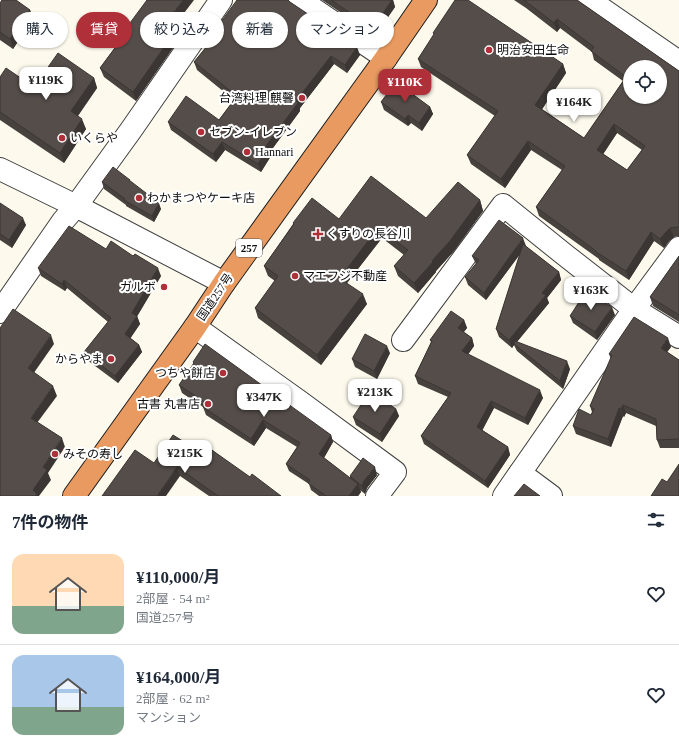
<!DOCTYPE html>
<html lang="ja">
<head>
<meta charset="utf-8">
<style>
  body { margin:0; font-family:"Times New Roman","Noto Sans JP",serif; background:#f2f2f3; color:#1f2937; height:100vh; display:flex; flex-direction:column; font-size:15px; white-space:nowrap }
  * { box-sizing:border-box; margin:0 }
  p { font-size:13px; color:#747a83 }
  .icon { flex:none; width:22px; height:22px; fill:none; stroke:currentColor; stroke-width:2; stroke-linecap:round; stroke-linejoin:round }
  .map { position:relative; height:496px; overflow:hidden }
  .panel { display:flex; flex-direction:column; background:#fff; flex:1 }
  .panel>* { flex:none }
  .guide { position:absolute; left:12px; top:12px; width:400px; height:36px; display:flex; gap:8px }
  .controls { position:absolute; left:623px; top:60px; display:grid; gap:8px }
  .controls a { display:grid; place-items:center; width:44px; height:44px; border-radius:50%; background:#fff; box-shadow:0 1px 3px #0004; font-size:20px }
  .price { position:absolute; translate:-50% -34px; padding:0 9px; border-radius:8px; background:#fff; color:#222; font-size:13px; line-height:26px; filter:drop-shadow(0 1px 2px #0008) }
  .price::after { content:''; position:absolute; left:50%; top:24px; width:12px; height:9px; margin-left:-6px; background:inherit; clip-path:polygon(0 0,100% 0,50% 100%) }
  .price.selected { background:#b0303a; color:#fff }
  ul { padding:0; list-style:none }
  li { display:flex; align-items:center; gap:12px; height:100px; padding:0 12px }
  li+li { border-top:1px solid #e0e1e3 }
  li span { display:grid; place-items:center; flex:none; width:112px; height:80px; border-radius:12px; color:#555 }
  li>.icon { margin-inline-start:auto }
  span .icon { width:48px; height:48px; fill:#fffc; stroke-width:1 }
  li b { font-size:17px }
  h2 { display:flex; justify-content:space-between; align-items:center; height:48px; padding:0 12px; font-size:17px }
  .tag { padding:0 14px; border-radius:18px; background:#fff; box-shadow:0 1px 3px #0004; font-size:14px; line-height:36px }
  .tag.selected { background:#b0303a; color:#fff }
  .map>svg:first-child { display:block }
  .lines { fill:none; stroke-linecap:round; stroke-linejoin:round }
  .minor-casing { stroke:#3f3f3f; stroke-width:24 }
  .highway-casing { stroke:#1d1d1d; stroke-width:24 }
  .minor { stroke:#fff; stroke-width:22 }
  .highway { stroke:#e89a60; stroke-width:22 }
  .wall { fill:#48423f; fill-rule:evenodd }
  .shaded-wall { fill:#3b3633 }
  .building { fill:#544d49; stroke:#3b3633; fill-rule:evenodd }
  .poi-dot { fill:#b0303a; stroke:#fff; stroke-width:1.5 }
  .labels { text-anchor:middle; stroke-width:4; stroke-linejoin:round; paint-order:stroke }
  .shield { fill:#fff; stroke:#555; stroke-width:1 }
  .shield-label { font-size:11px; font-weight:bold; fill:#0c0c0c }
  .poi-label { font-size:12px; fill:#0c0c0c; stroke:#fff; text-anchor:start }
  .street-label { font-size:12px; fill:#0c0c0c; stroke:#fff }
</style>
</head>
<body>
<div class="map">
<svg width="679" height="496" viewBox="0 0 679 496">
  <rect width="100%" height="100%" fill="#fdfaed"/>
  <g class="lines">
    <defs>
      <g id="minor">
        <path d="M300 0 386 58"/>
        <path d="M589 0 679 62"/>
        <path d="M0 169 76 206 224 283"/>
        <path d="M0 312 63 221 76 206 131 130 221 0"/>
        <path d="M195 327 300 402 395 472 377 496"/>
        <path d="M403 340 503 205 565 255 634 309 679 337"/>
        <path d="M520 473 551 496"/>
        <path d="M504 496 634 309 679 248"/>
      </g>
      <path id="highway" d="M74 496 195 327 224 283 386 58 426 0"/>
    </defs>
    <!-- minor casing -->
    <use href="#minor" class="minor-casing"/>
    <!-- highway casing -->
    <use href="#highway" class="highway-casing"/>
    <!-- minor -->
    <use href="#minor" class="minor"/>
    <!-- highway -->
    <use href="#highway" class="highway"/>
  </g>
  <!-- wall -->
  <g class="wall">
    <path d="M322 0H393L395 7 379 30 377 28 373 34Z"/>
    <path d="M514 0H577L679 71V236L674 237 669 241 664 248 654 241 629 280 599 260V259L539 216 536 207 562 170 531 150 505 188 471 164 467 155 495 116 421 67 418 59 434 35 433 33 563 64 566 73 542 109 584 138 623 81 594 60 592 52 560 28 557 32 526 8ZM617 133 642 150 627 170 603 154Z"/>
    <path d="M290 2 360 55 347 73 334 64 300 108V111L270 152 271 156 261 172 225 150 216 162 171 130 168 122 219 120 234 100 197 70 194 62 211 41 209 38Z"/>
    <path d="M0 3 30 10 33 19 13 49 0 40Z"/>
    <path d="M178 21 184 32 136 101 104 77 100 68 128 30 127 27Z"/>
    <path d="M0 77 34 87 94 78 97 88 78 116 86 129 64 163 0 120Z"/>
    <path d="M381 102 430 107 433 114 422 131 411 123 408 126 384 110Z"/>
    <path d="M130 181 161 209 154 222 126 206V205L104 189 102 182Z"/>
    <path d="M480 200 483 211 454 251 436 271V272L418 293 398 276 394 266 404 255 382 238 347 283 367 304 321 365 258 318 255 308 275 281 268 276 264 266 293 224V223L339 219 426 218Z"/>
    <path d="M0 203 26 225 12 248 0 240Z"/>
    <path d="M525 246 559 272 561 280 547 298 549 303 517 342 570 369 563 389 517 351 514 345 512 348 499 337 496 329 520 254 486 300 468 285 465 277 476 264 472 256Z"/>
    <path d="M106 249 161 276 137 316 140 324 130 338 139 345 142 352 118 383 87 360 84 352 108 322 67 288 65 291 41 276 38 268Z"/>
    <path d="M679 256V322L653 306 650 297Z"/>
    <path d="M615 315 597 340 573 323 570 316Z"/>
    <path d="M464 320 467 328 463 332 472 338 474 346 468 354 543 398 528 425 494 408 482 430 508 447 510 455 488 488 424 444 421 436 448 397 418 384 415 376 431 342 430 340Z"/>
    <path d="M671 347 667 352 679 360V448H660L657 440 656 426 626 413 624 417 623 416 611 447 576 434 573 426 591 415 592 412 590 406 611 359 609 354Z"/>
    <path d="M390 353 377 379 355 367 352 359Z"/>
    <path d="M193 362 331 435 333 442 324 458 350 478V476L377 475 367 488 365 494 360 490 361 492 358 496H319L311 490 309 484 289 471 286 464 297 447 266 428 254 446 206 415 203 407 182 393 179 385 193 364Z"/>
    <path d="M396 409 399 416 382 442 356 425 353 417Z"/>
    <path d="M205 455 250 477 281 496H209L180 476 154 463Z"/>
  </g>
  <!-- shaded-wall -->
  <g class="shaded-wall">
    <path d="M183 0H194L175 25 171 16Z"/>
    <path d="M392 0H393L395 7 379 30 377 22Z"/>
    <path d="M30 10 33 19 13 49 10 39Z"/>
    <path d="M557 19 560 28 557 32 554 23Z"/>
    <path d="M374 20 377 28 373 34 370 26Z"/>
    <path d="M181 23 184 32 136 101 133 92Z"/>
    <path d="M357 47 360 55 347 73 345 65Z"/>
    <path d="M331 56 334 64 300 108V111L270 152 271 156 261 172 258 164 266 146 296 101Z"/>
    <path d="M563 64 566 73 539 114 535 105Z"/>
    <path d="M94 78 97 88 74 121 71 111Z"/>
    <path d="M430 107 433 114 422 131 419 123Z"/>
    <path d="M408 115 411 123 408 126 405 119Z"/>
    <path d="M82 119 86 129 64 163 60 153Z"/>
    <path d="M614 124 617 133 600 159 597 150Z"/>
    <path d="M528 141 531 150 505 188 501 179Z"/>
    <path d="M222 142 225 150 216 162 213 154Z"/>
    <path d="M480 200 483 211 454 251 436 271V272L418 293 414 283 432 261Z"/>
    <path d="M159 203 161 209 154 222 152 216Z"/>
    <path d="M23 218 26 225 12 248 9 240Z"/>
    <path d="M378 228 382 238 347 283 348 286 342 280 343 274Z"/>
    <path d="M670 228 674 237 669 241 664 248 660 239 666 232Z"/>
    <path d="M651 232 654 241 629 280 626 271Z"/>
    <path d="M523 238 526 246 486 300 484 293Z"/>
    <path d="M158 268 161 276 135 320 137 316 140 324 128 342 125 334 132 313Z"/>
    <path d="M559 272 561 280 547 298 549 303 515 344H514V345L512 348 509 340 542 293Z"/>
    <path d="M64 280 67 288 65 291 62 284Z"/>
    <path d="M363 294 367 304 321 365 317 355Z"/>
    <path d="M612 307 615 315 597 340 595 332Z"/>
    <path d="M464 320 467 328 461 336 458 328Z"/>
    <path d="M51 335 54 344 31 377 28 368Z"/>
    <path d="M472 338 474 346 465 359 462 351Z"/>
    <path d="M668 338 671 347 664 356 661 348Z"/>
    <path d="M139 345 142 352 118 383 115 376Z"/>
    <path d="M387 346 390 353 377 379 374 371Z"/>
    <path d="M567 361 570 369 563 389 560 381Z"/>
    <path d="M53 386 57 396 34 427 31 418Z"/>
    <path d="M540 390 543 398 528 425 525 418Z"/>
    <path d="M491 401 494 408 480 435 477 427Z"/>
    <path d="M623 405 626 413 624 417 621 409Z"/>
    <path d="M619 408 623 416 611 447 608 439Z"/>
    <path d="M396 409 399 416 382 442 380 434Z"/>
    <path d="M263 420 266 428 254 446 251 439Z"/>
    <path d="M331 435 333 442 322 461 319 454Z"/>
    <path d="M62 438 65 447 48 473 51 480 39 496H35L33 490 43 467Z"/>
    <path d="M508 447 510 455 488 488 485 481Z"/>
    <path d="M177 467 180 476 166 496H157Z"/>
    <path d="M375 467 377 475 367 488 365 494 362 486 364 481Z"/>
    <path d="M358 484 361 492 358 496H349Z"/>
  </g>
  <!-- building -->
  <g class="building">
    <path d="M2 0H16L30 10 10 39 0 32V3Z"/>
    <path d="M147 0H183L171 16 181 23 133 92 100 68 129 29 127 27Z"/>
    <path d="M237 0H288L290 2 357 47 345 65 331 56 296 101 298 103 266 146 268 148 258 164 222 142 213 154 168 122 186 96 219 120 237 96 194 62 212 40 209 38Z"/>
    <path d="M331 0H392L377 22 374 20 370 26Z"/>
    <path d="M455 0H468L563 64 535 105 584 138 626 77 591 51 594 47 557 19 554 23 524 0H577L679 71V227H677L670 228 666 232 660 239 651 232 626 271 596 252V251L536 207 565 166 528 141 501 179 467 155 498 111 418 59 434 34 433 33ZM630 67H660V97H630ZM614 124 645 146 627 170 597 150Z"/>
    <path d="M58 53 94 78 71 111 82 119 60 153 0 112V77L6 68 34 87Z"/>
    <path d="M396 82 430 107 419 123 408 115 405 119 381 102Z"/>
    <path d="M113 167 130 180H129L159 203 152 216 124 200 125 199 102 182Z"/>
    <path d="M371 176 426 218 458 182 480 200 450 241 432 261 433 262 414 283 394 266 408 250 378 228 343 274 344 276 342 280 363 294 317 355 255 308 278 276 264 266 294 224 293 223 312 198 339 219Z"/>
    <path d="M0 203 23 218 9 240 0 234Z"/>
    <path d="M499 220 523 238 484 293 465 277 479 260 472 256Z"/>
    <path d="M69 226 106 249 111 241 133 256 135 254 158 268 132 313 137 316 125 334 139 345 115 376 84 352 111 318 64 280 62 284 38 268Z"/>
    <path d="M523 244 559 272 542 293 546 295 509 340 496 329Z"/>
    <path d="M679 256V315L650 297Z"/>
    <path d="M586 291 612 307 595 332 570 316Z"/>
    <path d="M13 309 51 335 28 368 53 386 31 418 62 438 43 467 47 470 33 490 37 494 35 496H0V328Z"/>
    <path d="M451 311 464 320 458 328 472 338 462 351 540 390 525 418 491 401 477 427 508 447 485 481 421 436 451 393 415 376 432 341 430 340Z"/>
    <path d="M634 317 668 338 661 348 679 360V439L657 440 656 419 623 405 621 409 619 408 608 439 573 426 579 409 591 415 594 409 590 406 612 355 609 354Z"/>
    <path d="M365 334 387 346 374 371 352 359Z"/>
    <path d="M515 341 567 361 560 381 514 344Z"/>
    <path d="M205 344 331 435 319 454 358 484 349 496H326L308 483 310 480 286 464 300 443 263 420 251 439 203 407 206 403 179 385 194 363 193 362Z"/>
    <path d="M370 391 396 409 380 434 353 417Z"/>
    <path d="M173 435 205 455 209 448 250 477 252 474 281 496H218L177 467 157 496H102L135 450 154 463Z"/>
    <path d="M363 458 375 467 364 481 362 486 350 476Z"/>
    <path d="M679 464V496H651L662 479 667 482Z"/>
    <path d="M524 484 540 496H514Z"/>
  </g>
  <!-- markers -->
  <g class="poi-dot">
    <circle cx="489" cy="50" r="4"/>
    <circle cx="302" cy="98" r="4"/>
    <circle cx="201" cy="132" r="4"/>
    <circle cx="62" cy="138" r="4"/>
    <circle cx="247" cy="152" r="4"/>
    <circle cx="139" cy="198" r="4"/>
    <path d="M316 228h4v4h4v4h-4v4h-4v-4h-4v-4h4z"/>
    <circle cx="295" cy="276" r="4"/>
    <circle cx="164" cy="287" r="4"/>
    <circle cx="111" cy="359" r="4"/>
    <circle cx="223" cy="373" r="4"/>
    <circle cx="208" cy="404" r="4"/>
    <circle cx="55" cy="454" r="4"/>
  </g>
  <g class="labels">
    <!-- shield labels -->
    <rect class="shield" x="236" y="239" width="26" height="18" rx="3"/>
    <g class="shield-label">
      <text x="249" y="252">257</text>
    </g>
    <!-- poi labels -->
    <g class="poi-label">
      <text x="497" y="54">明治安田生命</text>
      <text x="294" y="102" text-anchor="end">台湾料理 麒馨</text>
      <text x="209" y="136">セブン-イレブン</text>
      <text x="70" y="142">いくらや</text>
      <text x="255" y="156">Hannari</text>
      <text x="147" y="202">わかまつやケーキ店</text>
      <text x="326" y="238">くすりの長谷川</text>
      <text x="303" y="280">マエフジ不動産</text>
      <text x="156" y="291" text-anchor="end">ガルボ</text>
      <text x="103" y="363" text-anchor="end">からやま</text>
      <text x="215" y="377" text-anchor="end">つちや餅店</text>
      <text x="200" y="408" text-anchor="end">古書 丸書店</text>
      <text x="63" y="458">みその寿し</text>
    </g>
    <!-- street labels -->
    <g class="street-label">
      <text transform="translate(215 297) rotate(-56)" y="4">国道257号</text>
    </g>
  </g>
</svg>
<div class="controls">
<a><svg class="icon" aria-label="locate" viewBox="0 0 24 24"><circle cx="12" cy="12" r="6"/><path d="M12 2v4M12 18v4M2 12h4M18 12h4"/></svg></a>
</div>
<b class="price" style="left:46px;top:101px">¥119K</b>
<b class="price selected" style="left:405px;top:103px">¥110K</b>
<b class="price" style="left:574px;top:123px">¥164K</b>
<b class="price" style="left:591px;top:311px">¥163K</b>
<b class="price" style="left:375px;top:413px">¥213K</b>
<b class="price" style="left:264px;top:418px">¥347K</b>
<b class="price" style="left:185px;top:474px">¥215K</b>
<div class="guide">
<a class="tag">購入</a>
<a class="tag selected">賃貸</a>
<a class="tag">絞り込み</a>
<a class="tag">新着</a>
<a class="tag">マンション</a>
</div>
</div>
<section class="panel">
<h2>7件の物件<svg class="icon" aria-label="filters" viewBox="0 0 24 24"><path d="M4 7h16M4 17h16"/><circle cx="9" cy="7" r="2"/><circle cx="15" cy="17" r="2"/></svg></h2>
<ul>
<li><span style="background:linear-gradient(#ffd9b3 65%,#7fa58c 0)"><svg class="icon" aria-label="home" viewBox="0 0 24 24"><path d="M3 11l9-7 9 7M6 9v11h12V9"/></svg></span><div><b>¥110,000/月</b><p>2部屋 · 54 m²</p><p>国道257号</p></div><svg class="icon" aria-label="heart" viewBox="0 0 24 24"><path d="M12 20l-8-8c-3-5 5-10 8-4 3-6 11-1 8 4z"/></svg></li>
<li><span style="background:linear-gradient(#a9c7e8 65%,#7fa58c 0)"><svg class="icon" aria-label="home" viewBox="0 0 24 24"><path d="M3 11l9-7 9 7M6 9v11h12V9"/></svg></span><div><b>¥164,000/月</b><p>2部屋 · 62 m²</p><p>マンション</p></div><svg class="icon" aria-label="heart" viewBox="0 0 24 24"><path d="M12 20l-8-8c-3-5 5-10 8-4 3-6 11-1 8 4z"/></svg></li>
</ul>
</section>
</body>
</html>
